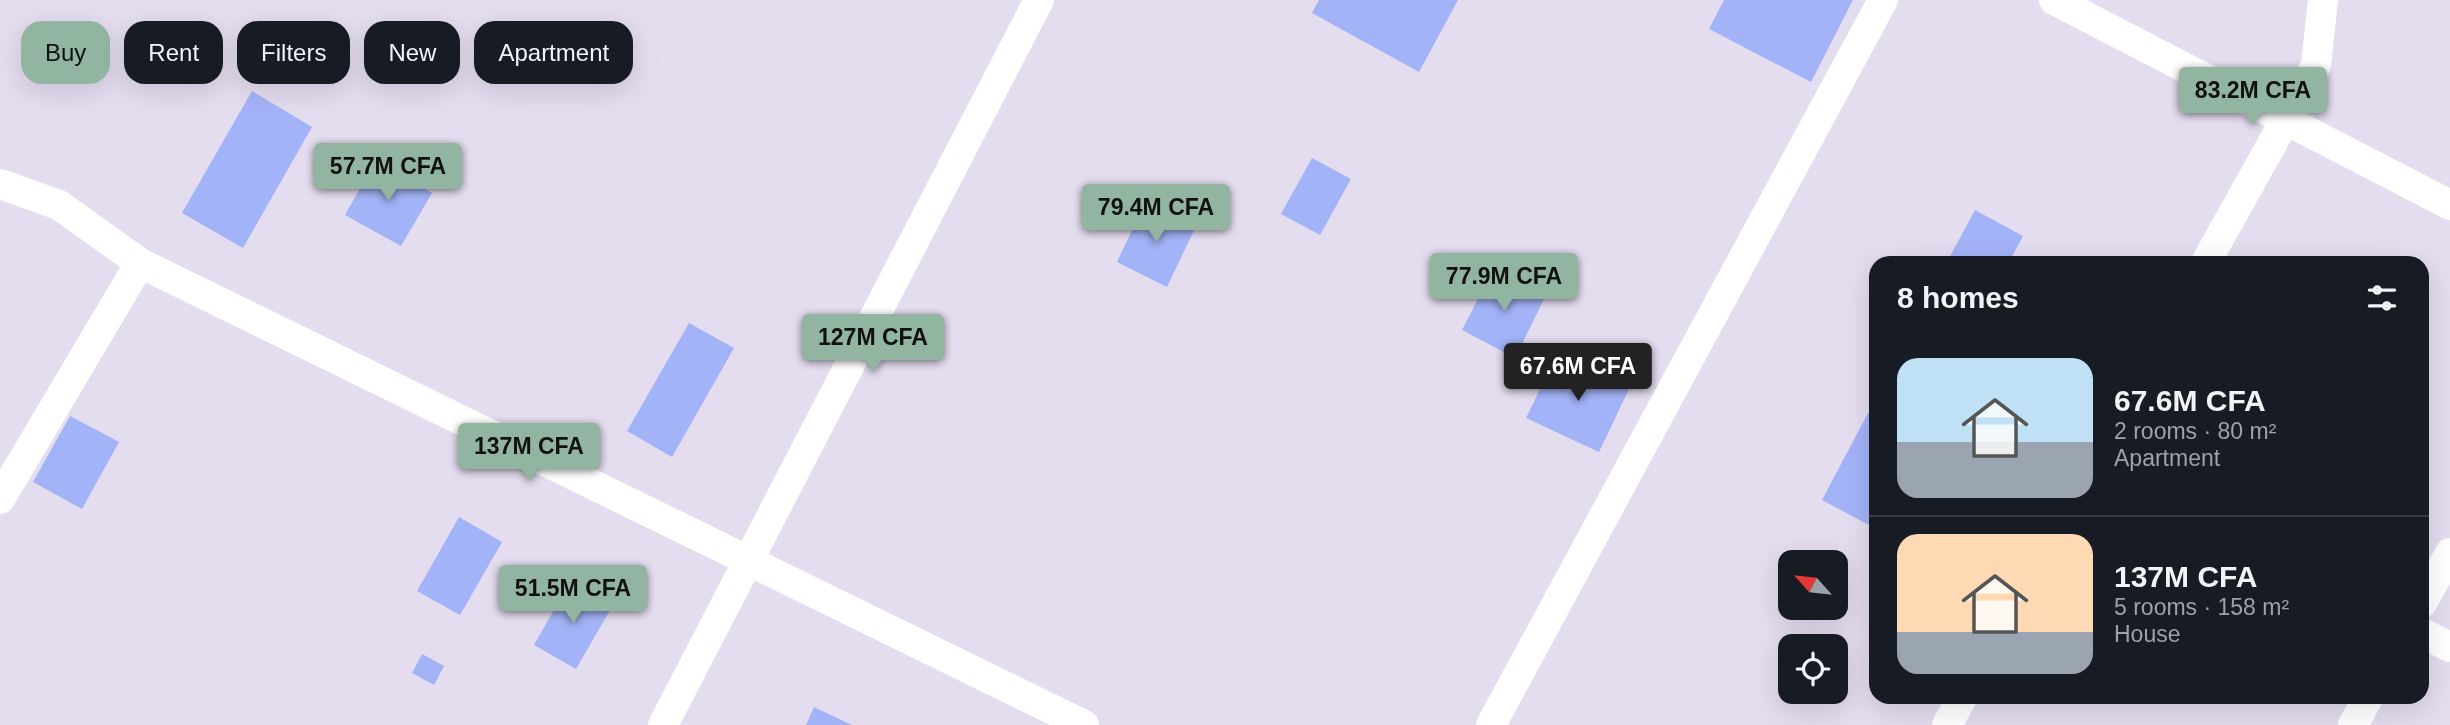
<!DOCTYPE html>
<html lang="en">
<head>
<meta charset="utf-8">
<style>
  body { margin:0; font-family:Helvetica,sans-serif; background:#242831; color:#f1f3f6; height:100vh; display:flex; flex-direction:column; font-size:26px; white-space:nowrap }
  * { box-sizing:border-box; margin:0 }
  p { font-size:23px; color:#9ea1a6 }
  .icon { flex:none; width:38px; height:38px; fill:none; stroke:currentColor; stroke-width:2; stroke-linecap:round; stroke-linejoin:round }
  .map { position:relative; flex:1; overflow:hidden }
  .side { position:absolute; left:1869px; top:256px; width:560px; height:448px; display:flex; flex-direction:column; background:#171b24; border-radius:21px; box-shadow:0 7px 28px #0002 }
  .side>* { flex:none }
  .banner { position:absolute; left:21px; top:21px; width:665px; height:63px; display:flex; gap:14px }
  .needle { width:46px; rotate:297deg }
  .tools { position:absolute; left:1778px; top:550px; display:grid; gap:14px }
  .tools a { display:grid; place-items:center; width:70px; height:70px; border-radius:14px; background:#171b24; box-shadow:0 7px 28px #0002; font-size:35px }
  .price { position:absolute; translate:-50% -60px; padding:0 16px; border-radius:7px; background:#91b5a1; color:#111; font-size:23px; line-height:46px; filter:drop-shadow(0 2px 4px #0008) }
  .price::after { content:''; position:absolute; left:50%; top:42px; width:21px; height:16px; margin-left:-10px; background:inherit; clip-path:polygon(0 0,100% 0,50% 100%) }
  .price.selected { background:#222; color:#fff }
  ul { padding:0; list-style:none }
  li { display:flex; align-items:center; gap:21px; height:175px; padding:0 28px }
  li+li { border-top:2px solid #363941 }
  li span { display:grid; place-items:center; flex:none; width:196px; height:140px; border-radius:21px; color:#555 }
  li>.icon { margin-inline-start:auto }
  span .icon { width:84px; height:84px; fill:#fffc; stroke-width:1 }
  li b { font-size:30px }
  h2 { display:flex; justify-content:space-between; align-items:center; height:84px; padding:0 28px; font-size:30px }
  .pill { padding:0 24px; border-radius:21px; background:#171b24; box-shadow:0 7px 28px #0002; font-size:24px; line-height:63px }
  .pill.selected { background:#91b5a1; color:#111 }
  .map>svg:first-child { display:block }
  .building { fill:#a3b3f7 }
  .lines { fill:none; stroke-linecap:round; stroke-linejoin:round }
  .minor { stroke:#fff; stroke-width:30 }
</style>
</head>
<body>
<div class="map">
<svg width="2450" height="725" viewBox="0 0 2450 725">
  <rect width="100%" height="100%" fill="#e4dcef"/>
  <!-- building -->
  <g class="building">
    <path d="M1319 0H1458L1419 72 1312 13Z"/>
    <path d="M1724 0H1853L1811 82 1709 29Z"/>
    <path d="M252 91 312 127 243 248 182 213Z"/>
    <path d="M1312 158 1351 179 1320 235 1281 214Z"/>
    <path d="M376 160 432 193 401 246 345 215Z"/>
    <path d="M1146 201 1196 226 1167 287 1117 262Z"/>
    <path d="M1975 210 2023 236 2009 262H1947Z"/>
    <path d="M1494 268 1546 295 1515 358 1462 330Z"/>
    <path d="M689 323 734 348 672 457 627 431Z"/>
    <path d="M1557 354 1629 389 1599 452 1526 418Z"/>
    <path d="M1876 398V517L1871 526 1822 500Z"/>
    <path d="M70 416 119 442 82 509 33 482Z"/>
    <path d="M459 517 502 542 460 615 417 591Z"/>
    <path d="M571 580 613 605 576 669 534 645Z"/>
    <path d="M422 654 444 666 434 685 412 673Z"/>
    <path d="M814 707 852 725H806Z"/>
  </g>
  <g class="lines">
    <!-- minor -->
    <g class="minor">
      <path d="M2054 0 2450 205"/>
      <path d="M0 184 59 205 140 263 1084 725"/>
      <path d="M2206 262 2316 65 2323 0"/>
      <path d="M0 499 140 263"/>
      <path d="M2422 603 2450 553"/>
      <path d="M2422 633 2450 647"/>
      <path d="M663 725 1039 0"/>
      <path d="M1491 725 1883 0"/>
      <path d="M1947 725 1963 696"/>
      <path d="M2353 725 2369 696"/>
    </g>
  </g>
</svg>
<div class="tools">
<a><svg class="needle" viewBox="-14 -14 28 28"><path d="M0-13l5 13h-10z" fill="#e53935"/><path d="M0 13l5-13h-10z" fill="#9ea1a6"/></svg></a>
<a><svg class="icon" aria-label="locate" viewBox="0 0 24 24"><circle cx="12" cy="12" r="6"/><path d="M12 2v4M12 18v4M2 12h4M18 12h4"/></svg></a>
</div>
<b class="price" style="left:2253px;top:127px">83.2M CFA</b>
<b class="price" style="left:388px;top:203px">57.7M CFA</b>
<b class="price" style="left:1156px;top:244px">79.4M CFA</b>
<b class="price" style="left:1504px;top:313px">77.9M CFA</b>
<b class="price" style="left:873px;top:374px">127M CFA</b>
<b class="price selected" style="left:1578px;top:403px">67.6M CFA</b>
<b class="price" style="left:529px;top:483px">137M CFA</b>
<b class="price" style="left:573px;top:625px">51.5M CFA</b>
<div class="banner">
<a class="pill selected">Buy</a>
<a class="pill">Rent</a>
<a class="pill">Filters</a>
<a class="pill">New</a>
<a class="pill">Apartment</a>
</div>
<section class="side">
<h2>8 homes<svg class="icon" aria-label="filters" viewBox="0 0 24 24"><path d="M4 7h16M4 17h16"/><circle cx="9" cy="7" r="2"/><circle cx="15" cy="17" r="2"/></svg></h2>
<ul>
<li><span style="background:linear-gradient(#bfe0f5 60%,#9aa5b1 0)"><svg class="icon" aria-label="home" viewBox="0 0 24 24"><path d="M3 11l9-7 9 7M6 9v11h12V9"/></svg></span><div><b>67.6M CFA</b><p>2 rooms · 80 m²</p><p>Apartment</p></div></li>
<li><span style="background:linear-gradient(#ffd9b3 70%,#9aa5b1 0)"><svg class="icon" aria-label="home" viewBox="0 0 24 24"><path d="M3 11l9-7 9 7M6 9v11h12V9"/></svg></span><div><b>137M CFA</b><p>5 rooms · 158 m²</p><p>House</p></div></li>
</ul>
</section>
</div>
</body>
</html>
